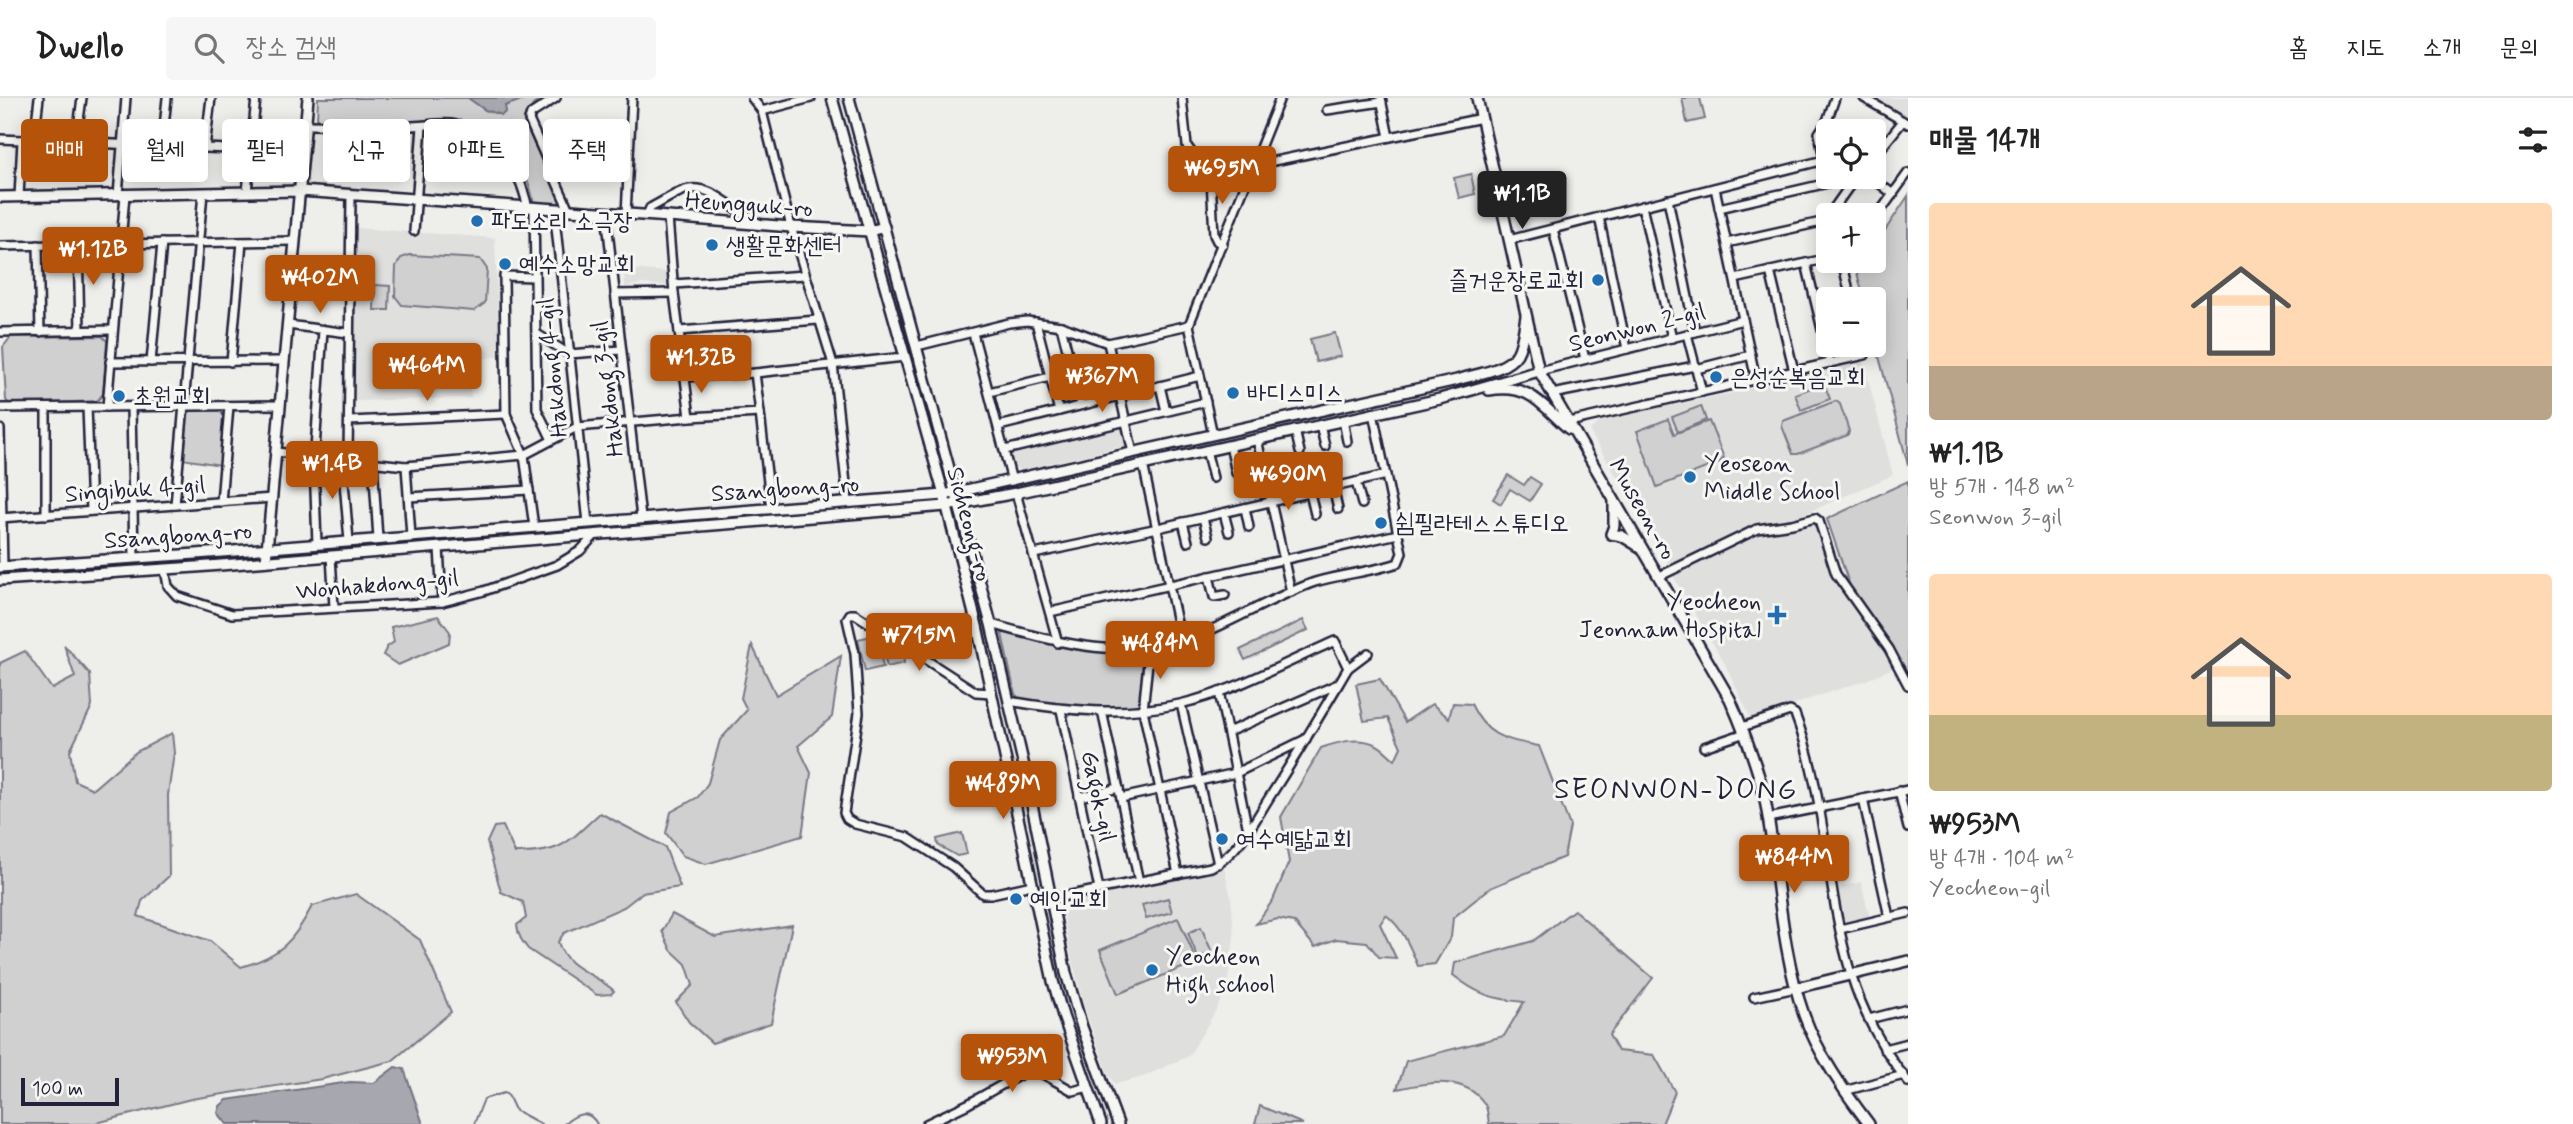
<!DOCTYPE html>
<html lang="ko">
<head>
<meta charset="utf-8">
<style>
  body { margin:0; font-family:Mynerve,"Poor Story",sans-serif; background:#f6f6f6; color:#222; height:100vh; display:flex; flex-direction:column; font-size:26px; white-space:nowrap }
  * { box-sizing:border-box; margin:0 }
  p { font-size:23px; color:#767676 }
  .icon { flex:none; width:38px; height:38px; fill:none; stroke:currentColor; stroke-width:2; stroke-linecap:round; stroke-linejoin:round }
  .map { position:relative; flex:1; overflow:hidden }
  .panel { display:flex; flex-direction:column; background:#fff; width:665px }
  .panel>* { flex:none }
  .guide { position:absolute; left:21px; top:21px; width:665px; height:63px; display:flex; gap:14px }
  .tools { position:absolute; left:1816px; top:21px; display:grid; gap:14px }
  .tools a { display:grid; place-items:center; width:70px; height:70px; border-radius:7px; background:#fff; box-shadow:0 4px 18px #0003; font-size:35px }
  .scale { position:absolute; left:21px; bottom:18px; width:98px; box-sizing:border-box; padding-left:7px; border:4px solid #22223b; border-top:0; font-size:19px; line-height:24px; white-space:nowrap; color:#22223b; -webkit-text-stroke:5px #f6f6f2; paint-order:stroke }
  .price { position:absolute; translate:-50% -60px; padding:0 16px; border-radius:7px; background:#b45309; color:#fff; font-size:23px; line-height:46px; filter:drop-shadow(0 2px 4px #0008) }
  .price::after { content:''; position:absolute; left:50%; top:42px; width:21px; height:16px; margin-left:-10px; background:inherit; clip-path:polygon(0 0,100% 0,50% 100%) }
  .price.current { background:#222; color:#fff }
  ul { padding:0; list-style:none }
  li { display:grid; align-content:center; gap:14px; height:371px; padding:0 21px }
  li span { display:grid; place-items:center; height:217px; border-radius:7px; color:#555 }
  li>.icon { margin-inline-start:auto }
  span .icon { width:126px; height:126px; fill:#fffc; stroke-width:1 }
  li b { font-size:30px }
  h2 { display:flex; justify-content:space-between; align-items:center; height:84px; padding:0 21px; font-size:30px }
  .chip { padding:0 24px; border-radius:7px; background:#fff; box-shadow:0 4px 18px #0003; font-size:24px; line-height:63px }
  .chip.current { background:#b45309; color:#fff }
  header { display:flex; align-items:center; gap:42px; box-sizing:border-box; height:98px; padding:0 35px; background:#fff; border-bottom:2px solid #e0e0e0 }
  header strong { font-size:33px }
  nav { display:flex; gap:38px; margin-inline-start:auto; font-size:24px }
  .search { width:490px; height:63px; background:#f6f6f6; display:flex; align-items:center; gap:18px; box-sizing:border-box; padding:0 24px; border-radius:7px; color:#767676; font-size:26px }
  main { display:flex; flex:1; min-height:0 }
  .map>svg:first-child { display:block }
  .built { fill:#dfdfde }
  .green { fill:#d0d0d1; stroke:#797986; stroke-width:2 }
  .water { fill:#a7a7af; stroke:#727281; stroke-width:2 }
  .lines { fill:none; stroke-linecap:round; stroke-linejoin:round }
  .stream { stroke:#727281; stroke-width:2 }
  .minor-casing { stroke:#22223b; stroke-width:12 }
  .tertiary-casing { stroke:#22223b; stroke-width:14 }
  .minor { stroke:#f6f6f2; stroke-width:7 }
  .tertiary { stroke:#f6f6f2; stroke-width:9 }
  .poi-dot { fill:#1f6fb2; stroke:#f6f6f2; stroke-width:2.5 }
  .labels { text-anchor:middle; stroke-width:6; stroke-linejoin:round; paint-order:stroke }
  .street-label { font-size:24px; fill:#22223b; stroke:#f6f6f2 }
  .poi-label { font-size:24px; fill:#22223b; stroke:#f6f6f2; text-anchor:start }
  .quarter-label { font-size:28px; letter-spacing:2px; fill:#22223b; stroke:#f6f6f2 }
</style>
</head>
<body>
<header>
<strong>Dwello</strong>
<div class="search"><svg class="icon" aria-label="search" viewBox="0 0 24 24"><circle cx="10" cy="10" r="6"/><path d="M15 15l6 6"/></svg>장소 검색</div>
<nav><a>홈</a><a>지도</a><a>소개</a><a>문의</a></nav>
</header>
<main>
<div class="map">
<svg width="1908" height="1026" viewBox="0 0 1908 1026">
  <rect width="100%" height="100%" fill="#eeeeeb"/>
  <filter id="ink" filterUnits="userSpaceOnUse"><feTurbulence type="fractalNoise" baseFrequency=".0143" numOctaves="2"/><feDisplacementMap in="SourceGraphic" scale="14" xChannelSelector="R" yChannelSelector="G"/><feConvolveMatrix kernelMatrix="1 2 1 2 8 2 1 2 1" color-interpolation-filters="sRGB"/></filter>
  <g filter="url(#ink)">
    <!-- built -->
    <g class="built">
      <path d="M1871 0H1908V22Z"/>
      <path d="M356 130 495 140 499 258 468 263 471 300 352 303Z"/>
      <path d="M619 170 669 174 670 188 641 186 625 189V179L621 177Z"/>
      <path d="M1863 261 1893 377 1793 421 1740 432 1670 468 1590 334 1591 331 1604 321 1728 296Z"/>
      <path d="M1124 327 1128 344 1125 348 1020 372 1014 369 1010 355Z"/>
      <path d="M1811 425 1815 427 1832 481 1883 548 1893 570 1866 582 1751 621 1725 566 1673 478 1745 441Z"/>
      <path d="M1224 769 1231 800 1234 838 1227 890 1216 912 1189 958 1143 979 1115 986 1109 978 1085 911 1071 858 1061 804 1208 776Z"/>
      <path d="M1861 784 1870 820 1847 825 1844 824 1838 789Z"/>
    </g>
    <!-- green -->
    <g class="green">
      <path d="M318 0H543L533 7 524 23 563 108 534 105C526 65 501 29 459 22 443 20 426 23 410 23 379 22 348 22 317 21Z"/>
      <path d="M1682 0H1700L1705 21 1687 25Z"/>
      <path d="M1471 76 1475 96 1459 100 1454 80Z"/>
      <path d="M1908 98V367L1874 240V201H1864L1857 175 1865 163H1874V149Z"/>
      <path d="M410 157 480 161 487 171 485 205 474 213 402 207 395 198 396 168 401 160Z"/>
      <path d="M375 187 390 188 389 212H374Z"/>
      <path d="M1335 235 1341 258 1316 264 1310 241Z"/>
      <path d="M102 238 107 243 103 296 97 303 10 307 6 302 3 249 11 239Z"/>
      <path d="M1824 285 1830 301 1801 312 1795 296Z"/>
      <path d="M1836 303 1840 306 1849 333 1848 337 1798 356H1793L1782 328 1783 323Z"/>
      <path d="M1701 308 1706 322 1678 334 1672 319Z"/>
      <path d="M216 311 224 317 221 367 182 361 185 318 192 312Z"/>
      <path d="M1668 321 1674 336 1709 323 1724 360 1719 365 1657 389 1637 333Z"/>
      <path d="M1508 377 1524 387 1530 379 1541 386 1530 403 1510 391 1501 406 1493 401Z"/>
      <path d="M1908 383V581L1852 494 1827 421Z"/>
      <path d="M438 518 450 534 449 545 398 567 383 557 387 549 394 544 391 529Z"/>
      <path d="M1303 522 1308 532 1245 562 1240 552Z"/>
      <path d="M1008 533C1054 549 1107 561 1155 551L1145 563 1140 608 1090 610 1021 602 1015 596 1002 536Z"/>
      <path d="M876 537 883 569 865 573 858 541Z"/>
      <path d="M881 544 903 557 904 565 887 569Z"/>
      <path d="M64 547 90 576 92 608 70 653 75 683 93 691 136 654 172 635 174 655 168 697 169 778 142 803 138 818 210 843 241 869C280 858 294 843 312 808L356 796 420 842 451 914 392 963 322 981 191 1001 92 1026H0V565L25 553 52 591 75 579Z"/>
      <path d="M752 547 776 597 841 558 832 619 798 648 811 675 802 738 706 766 683 758 666 735 671 714 698 699 708 685 720 642 747 612 741 600Z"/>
      <path d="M1380 581 1405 624 1432 606 1449 620 1453 605 1471 606C1487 640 1505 641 1539 648L1570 728 1564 759 1490 790 1453 820 1451 839 1435 866 1418 868C1410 849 1403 830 1386 817L1380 826 1396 860 1379 859 1367 844 1336 841 1315 849 1294 824 1278 821 1256 826 1273 802 1289 764 1281 719 1321 650C1338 644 1360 638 1377 647 1383 650 1389 657 1395 662L1401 649 1388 620 1364 623 1356 586Z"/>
      <path d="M600 715 665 749 680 789 642 795 624 809 564 835 558 844C567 873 595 874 614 893L611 896 597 897 528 851C522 843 518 838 517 827L526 820 523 804 501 794 487 744 494 729 503 728 515 755C562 756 568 744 600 715Z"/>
      <path d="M962 735 967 756 957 758 938 747 937 741Z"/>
      <path d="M1168 800 1172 814 1146 821 1142 807Z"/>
      <path d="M1574 812 1653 880 1609 937 1618 953 1654 957 1675 994 1662 1026H1489C1488 1020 1488 1010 1484 1005 1464 976 1426 985 1397 991L1406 963 1504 938 1524 904C1493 901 1478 897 1453 877L1455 865 1533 843Z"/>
      <path d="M672 816 715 839 792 827 771 925 712 945 689 924 676 904 693 887 686 866 671 852 662 833Z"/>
      <path d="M1178 820 1197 864 1118 896 1100 852Z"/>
      <path d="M1201 829 1212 854 1198 860 1188 835Z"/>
      <path d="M1260 1008 1303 1026H1255Z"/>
    </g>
    <!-- water -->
    <g class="water">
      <path d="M468 0H527L505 8 506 13 502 17 485 12Z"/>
      <path d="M395 969 404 971 423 1026H227L218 1015 220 1008 227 1002 350 984 374 985Z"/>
    </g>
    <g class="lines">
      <!-- stream -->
      <g class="stream">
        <path d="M474 1026 484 1001 504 995 508 997 515 1012 541 1026"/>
        <path d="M564 1026C576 1016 588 1010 597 1026"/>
      </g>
      <defs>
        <g id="minor">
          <path d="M556 0 531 16 529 22 569 112"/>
          <path d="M752 0 762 13 791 129 833 266 848 404"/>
          <path d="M1182 0 1187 48 1211 81 1214 137 1217 143 1223 146"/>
          <path d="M1864 0 1908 26"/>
          <path d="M1381 1 1389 39"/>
          <path d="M1327 12 1382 4"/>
          <path d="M762 13 811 0"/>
          <path d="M306 27C340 27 374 28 408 28 422 28 437 25 451 26 498 33 518 67 528 110"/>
          <path d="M1829 33 1827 23 1835 0"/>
          <path d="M0 41 251 52"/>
          <path d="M34 42 39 0"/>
          <path d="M76 44 82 0"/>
          <path d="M162 48 167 0"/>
          <path d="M205 50 211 0"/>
          <path d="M1874 59 1903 23"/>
          <path d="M1255 67 1482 20"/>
          <path d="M1871 79 1893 96"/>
          <path d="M1715 90 1756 282"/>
          <path d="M1848 90 1857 79"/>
          <path d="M247 94 256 0"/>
          <path d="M118 97 126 0"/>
          <path d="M19 99 22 42"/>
          <path d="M1668 101 1695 234"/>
          <path d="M1642 108 1672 240"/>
          <path d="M534 110 537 311 552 342"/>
          <path d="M1719 110 1841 82"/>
          <path d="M554 111 588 425"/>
          <path d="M606 115 641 420"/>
          <path d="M626 116 632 0"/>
          <path d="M647 117 650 110C662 104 673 96 685 92 712 84 736 116 759 125"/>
          <path d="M1829 117 1848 90 1840 81"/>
          <path d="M668 119 674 195 690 319 760 315 771 410"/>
          <path d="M1599 119 1627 251"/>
          <path d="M1827 120 1826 127 1829 140"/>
          <path d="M1874 122 1908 75"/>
          <path d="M1553 131 1585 261"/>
          <path d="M414 133 422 28"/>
          <path d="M1509 142 1824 62 1819 35 1827 23 1845 33"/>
          <path d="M1727 145 1826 123"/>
          <path d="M78 146 80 232"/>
          <path d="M38 147 40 234"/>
          <path d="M0 148 295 143"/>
          <path d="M1842 163 1851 201"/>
          <path d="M1806 165 1830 265"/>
          <path d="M1770 173 1794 273"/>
          <path d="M534 179 504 178 506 316 524 357 534 429"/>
          <path d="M1735 181 1829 160"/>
          <path d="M674 186 805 177"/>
          <path d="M615 196 674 195"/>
          <path d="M1036 224 1059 313"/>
          <path d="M288 227 348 235"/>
          <path d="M1189 227 1280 0"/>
          <path d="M1061 228 1081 307"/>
          <path d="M679 233 818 222"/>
          <path d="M0 234 113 232"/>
          <path d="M973 235 1012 383"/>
          <path d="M537 236 569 256 621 252"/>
          <path d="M1687 236 1702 294"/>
          <path d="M1108 245 1133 355"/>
          <path d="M917 248 1009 225 1027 223 1061 228 1108 245 1189 227 1213 337"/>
          <path d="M110 264 284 263"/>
          <path d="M151 264 162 145"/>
          <path d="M231 264 242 144"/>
          <path d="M1696 271 1751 257"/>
          <path d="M1539 273 1743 222"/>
          <path d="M755 275 760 315"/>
          <path d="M685 279 755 275 905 259"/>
          <path d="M1160 288 1166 313"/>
          <path d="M989 294 1050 279"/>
          <path d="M1552 296 1695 268"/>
          <path d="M87 309 91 413"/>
          <path d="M107 309 125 97"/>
          <path d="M131 309 134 460"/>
          <path d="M0 310 280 307"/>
          <path d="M1343 322 1347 343"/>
          <path d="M349 323 506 316"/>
          <path d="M1569 324 1865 257 1862 247"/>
          <path d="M1320 327 1325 348"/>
          <path d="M999 328 1200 278"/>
          <path d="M0 331 3 469"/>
          <path d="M1295 332 1300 354"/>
          <path d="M1257 341 1291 494"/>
          <path d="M1230 347 1236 375"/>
          <path d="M1005 352 1206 304"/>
          <path d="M1206 352 1213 380"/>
          <path d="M276 354 406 368 524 357 577 329 690 319"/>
          <path d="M342 360 349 443"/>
          <path d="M348 361 351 97"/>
          <path d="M373 364 378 441"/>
          <path d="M1143 366 1181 543"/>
          <path d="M406 368 411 438"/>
          <path d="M1356 384 1362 406"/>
          <path d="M1333 389 1338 411"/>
          <path d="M1016 395 1058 545"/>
          <path d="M1310 395 1315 416"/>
          <path d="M409 399 529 392"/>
          <path d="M221 404 229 308"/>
          <path d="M175 407 203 95"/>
          <path d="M1245 410 1249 429"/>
          <path d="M1224 415 1229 434"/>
          <path d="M46 417V310"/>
          <path d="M0 420 272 400"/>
          <path d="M1203 420 1208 439"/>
          <path d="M1183 424 1188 444"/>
          <path d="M317 446 314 366 323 232"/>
          <path d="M439 449 442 504"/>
          <path d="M1034 456 1158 430 1386 377"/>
          <path d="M331 458 334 509"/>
          <path d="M165 472 168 488 177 498 232 516 442 504 484 493 557 467 580 453 596 436"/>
          <path d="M1209 478 1214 499 1225 497"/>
          <path d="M1660 478 1757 431 1792 426 1815 420 1819 423 1836 476 1889 551 1908 587"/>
          <path d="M1050 514 1398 436"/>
          <path d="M991 526C1059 545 1130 565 1199 537 1238 521 1275 498 1315 484 1342 476 1371 474 1398 465L1402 455 1373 315"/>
          <path d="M1161 548 1148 565 1143 612 1178 776"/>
          <path d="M1348 570 1368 555"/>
          <path d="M1219 594 1248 732"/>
          <path d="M992 595 976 594 855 516H850L847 521 855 556 859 615 844 715 847 721 855 726 907 739 953 769 983 796H991L1032 787"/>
          <path d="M1009 603C1066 613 1123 618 1180 606 1233 594 1285 565 1335 543L1348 570C1322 614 1297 657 1269 700 1254 724 1238 756 1211 769L1051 801"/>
          <path d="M1181 606 1218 766"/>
          <path d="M1061 612 1099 791"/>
          <path d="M1102 613 1139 784"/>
          <path d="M1742 629 1790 613 1795 616C1827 700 1825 791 1851 876 1863 916 1883 952 1908 984"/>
          <path d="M1228 634 1338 586"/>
          <path d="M1704 649 1745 635"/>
          <path d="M1899 693 1908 730"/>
          <path d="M1079 699 1119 690"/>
          <path d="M1121 700 1236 675 1306 641"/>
          <path d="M1863 701 1889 819"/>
          <path d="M1768 720 1908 692"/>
          <path d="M1840 831 1908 815"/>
          <path d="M1754 899 1796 890"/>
          <path d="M1869 921 1908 911"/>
          <path d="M1884 951 1908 945"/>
          <path d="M1844 993 1904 977"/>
          <path d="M926 1026 968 1006 1032 970 1073 993 1088 989"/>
        </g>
        <g id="tertiary">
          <path d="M832 0 944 397 977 528 1053 883 1063 918 1101 1026"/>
          <path d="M849 0 991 526 1026 677 1066 875 1082 929 1118 1026"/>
          <path d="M1477 0 1539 273 1730 601C1744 633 1756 664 1764 697 1779 770 1779 846 1804 917 1818 956 1844 993 1869 1026"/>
          <path d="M0 99 300 93 656 118 791 129 870 133 884 129"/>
          <path d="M1489 292C1531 285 1541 307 1569 331"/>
          <path d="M1614 403V428L1611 436 1622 438 1640 449"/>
          <path d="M266 463 308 0"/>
          <path d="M0 469 196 456 944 397 1457 282C1475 276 1506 273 1517 256 1523 246 1524 229 1526 218"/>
          <path d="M0 482 196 469 946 408 1016 395 1440 301 1539 273"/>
          <path d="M1796 890 1908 863"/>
        </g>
      </defs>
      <!-- minor casing -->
      <use href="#minor" class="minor-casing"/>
      <!-- tertiary casing -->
      <use href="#tertiary" class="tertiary-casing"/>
      <!-- minor -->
      <use href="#minor" class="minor"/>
      <!-- tertiary -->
      <use href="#tertiary" class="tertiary"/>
    </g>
  </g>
  <!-- markers -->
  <g class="poi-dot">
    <circle cx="477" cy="123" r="7"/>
    <circle cx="712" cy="147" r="7"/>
    <circle cx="505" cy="166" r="7"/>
    <circle cx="1598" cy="182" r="7"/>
    <circle cx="1716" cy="279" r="7"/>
    <circle cx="1233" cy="295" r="7"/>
    <circle cx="119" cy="298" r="7"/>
    <circle cx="1690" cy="379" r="7"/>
    <circle cx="1381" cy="425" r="7"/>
    <path d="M1773.5 506.5h7v7h7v7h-7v7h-7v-7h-7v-7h7z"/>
    <circle cx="1222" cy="741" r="7"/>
    <circle cx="1016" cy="801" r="7"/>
    <circle cx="1152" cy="872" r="7"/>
  </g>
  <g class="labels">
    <!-- street labels -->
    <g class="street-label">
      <text transform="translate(749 106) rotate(4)" y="8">Heungguk-ro</text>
      <text transform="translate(1637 229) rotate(-14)" y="8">Seonwon 2-gil</text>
      <text transform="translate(552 270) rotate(-96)" y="8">Hakdong 4-gil</text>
      <text transform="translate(607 291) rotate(-97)" y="8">Hakdong 3-gil</text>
      <text transform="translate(785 390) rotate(-4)" y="8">Ssangbong-ro</text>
      <text transform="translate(135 391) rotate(-4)" y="8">Singibuk 4-gil</text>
      <text transform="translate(1643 411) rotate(60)" y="8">Museon-ro</text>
      <text transform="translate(970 426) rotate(75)" y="8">Sicheong-ro</text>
      <text transform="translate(178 437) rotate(-4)" y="8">Ssangbong-ro</text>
      <text transform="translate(377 486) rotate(-5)" y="8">Wonhakdong-gil</text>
      <text transform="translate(1099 698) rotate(78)" y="8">Gagok-gil</text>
    </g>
    <!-- poi labels -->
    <g class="poi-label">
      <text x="491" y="131">파도소리 소극장</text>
      <text x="726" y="155">생활문화센터</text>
      <text x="519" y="174">예수소망교회</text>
      <text x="1584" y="190" text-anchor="end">즐거운장로교회</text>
      <text x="1730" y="287">은성순복음교회</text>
      <text x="1247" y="303">바디스미스</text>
      <text x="133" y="306">초원교회</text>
      <text x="1704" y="373">Yeoseon<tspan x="1704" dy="28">Middle School</tspan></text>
      <text x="1395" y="433">쉼필라테스스튜디오</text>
      <text x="1761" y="511" text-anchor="end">Yeocheon<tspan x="1761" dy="28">Jeonnam Hospital</tspan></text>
      <text x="1236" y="749">여수예닮교회</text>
      <text x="1030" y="809">예인교회</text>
      <text x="1166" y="866">Yeocheon<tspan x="1166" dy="28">High school</tspan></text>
    </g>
    <!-- quarter labels -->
    <g class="quarter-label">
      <text x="1676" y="700">SEONWON-DONG</text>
    </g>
  </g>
</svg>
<div class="tools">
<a><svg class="icon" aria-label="locate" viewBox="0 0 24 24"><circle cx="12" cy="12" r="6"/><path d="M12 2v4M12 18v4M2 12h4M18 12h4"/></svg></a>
<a>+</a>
<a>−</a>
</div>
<div class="scale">100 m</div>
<b class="price" style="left:1222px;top:108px">₩695M</b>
<b class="price current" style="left:1522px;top:133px">₩1.1B</b>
<b class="price" style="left:93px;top:189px">₩1.12B</b>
<b class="price" style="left:320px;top:217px">₩402M</b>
<b class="price" style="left:701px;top:297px">₩1.32B</b>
<b class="price" style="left:427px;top:305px">₩464M</b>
<b class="price" style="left:1102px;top:316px">₩367M</b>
<b class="price" style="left:332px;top:403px">₩1.4B</b>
<b class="price" style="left:1288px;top:414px">₩690M</b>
<b class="price" style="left:919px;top:575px">₩715M</b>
<b class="price" style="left:1160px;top:583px">₩484M</b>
<b class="price" style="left:1003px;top:723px">₩489M</b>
<b class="price" style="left:1794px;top:797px">₩844M</b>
<b class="price" style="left:1012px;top:996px">₩953M</b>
<div class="guide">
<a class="chip current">매매</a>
<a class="chip">월세</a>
<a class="chip">필터</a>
<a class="chip">신규</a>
<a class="chip">아파트</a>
<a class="chip">주택</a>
</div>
</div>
<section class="panel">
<h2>매물 14개<svg class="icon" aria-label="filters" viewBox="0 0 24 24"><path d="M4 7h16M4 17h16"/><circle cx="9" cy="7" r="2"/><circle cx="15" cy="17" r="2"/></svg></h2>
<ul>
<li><span style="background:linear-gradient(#ffd9b3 75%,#b9a48a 0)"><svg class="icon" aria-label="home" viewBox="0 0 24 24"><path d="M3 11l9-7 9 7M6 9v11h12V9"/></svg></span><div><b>₩1.1B</b><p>방 5개 · 148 m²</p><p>Seonwon 3-gil</p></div></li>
<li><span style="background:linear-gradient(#ffd9b3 65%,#c2b280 0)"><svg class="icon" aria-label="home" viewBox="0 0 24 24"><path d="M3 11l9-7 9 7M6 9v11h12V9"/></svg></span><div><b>₩953M</b><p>방 4개 · 104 m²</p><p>Yeocheon-gil</p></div></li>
</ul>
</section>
</main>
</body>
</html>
